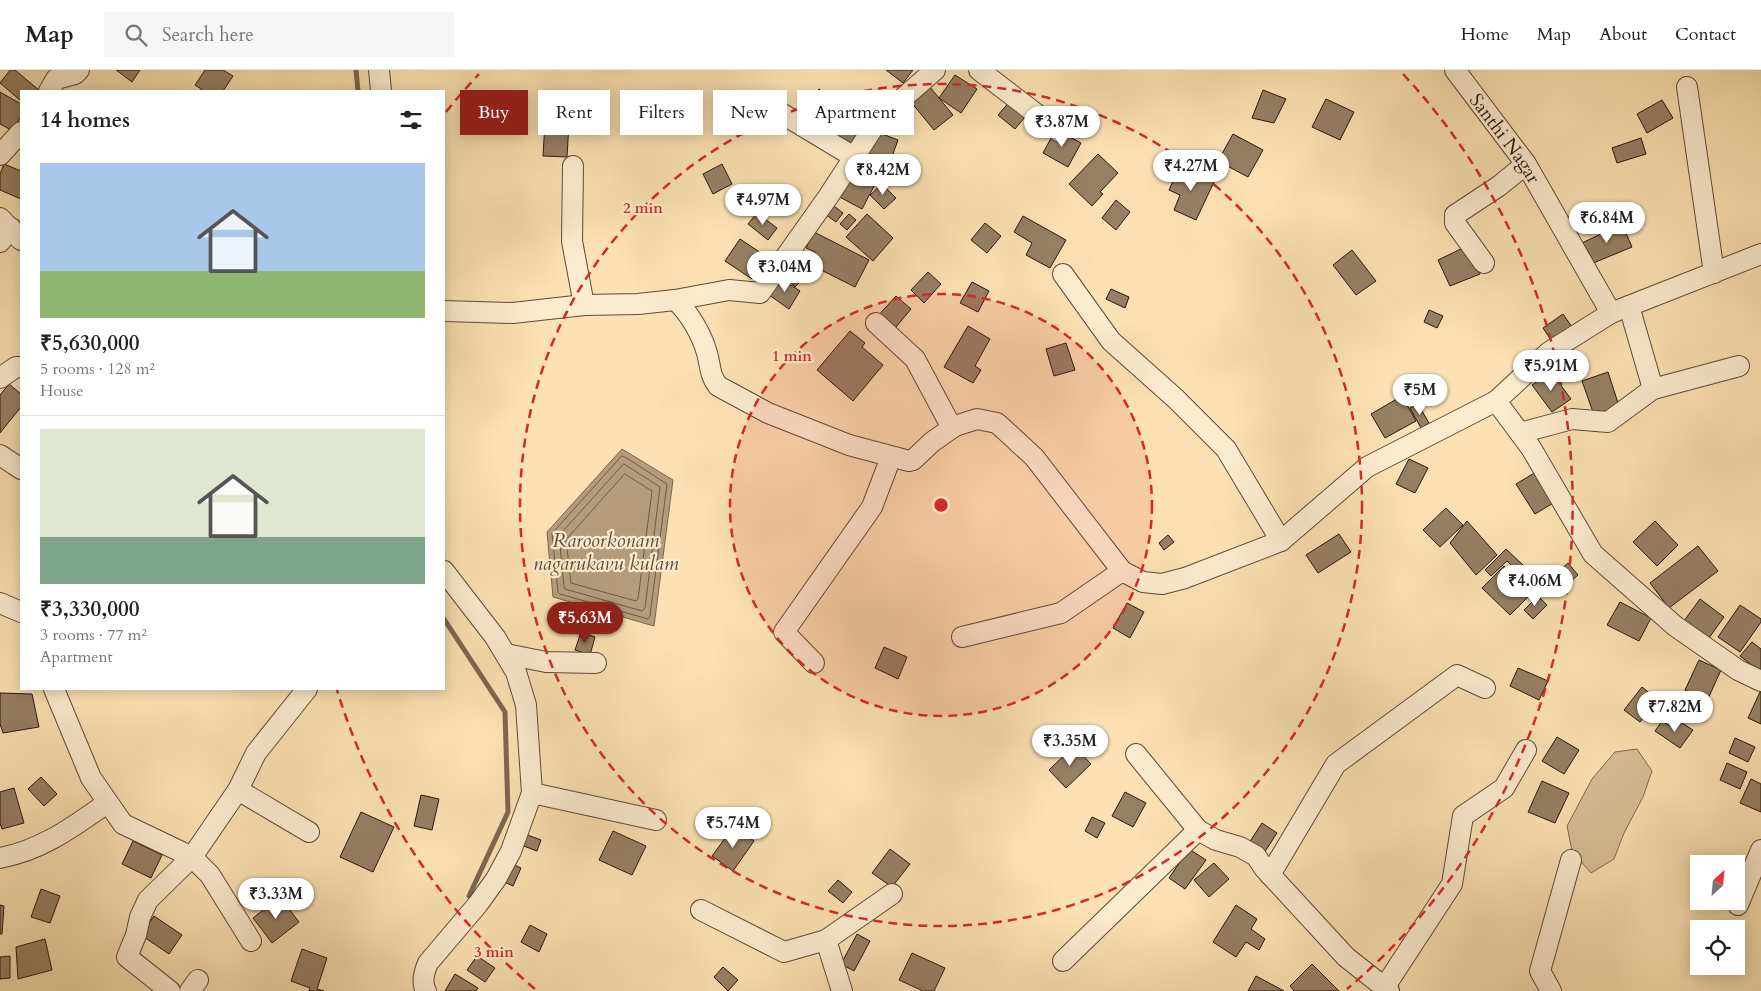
<!DOCTYPE html>
<html lang="en">
<head>
<meta charset="utf-8">
<style>
  body { margin:0; font-family:Cardo,serif; background:#f6f6f6; color:#202124; height:100vh; display:flex; flex-direction:column; font-size:19px; white-space:nowrap }
  * { box-sizing:border-box; margin:0 }
  p { font-size:16px; color:#757577 }
  .icon { flex:none; width:28px; height:28px; fill:none; stroke:currentColor; stroke-width:2; stroke-linecap:round; stroke-linejoin:round }
  .map { position:relative; flex:1; overflow:hidden }
  .drawer { position:absolute; left:20px; top:20px; width:425px; height:600px; display:flex; flex-direction:column; background:#fff; border-radius:0px; box-shadow:0 2px 12px #0003 }
  .drawer>* { flex:none }
  .hud { position:absolute; left:460px; top:20px; width:475px; height:45px; display:flex; gap:10px }
  .needle { width:32px; rotate:26deg }
  .controls { position:absolute; left:1690px; top:785px; display:grid; gap:10px }
  .controls a { display:grid; place-items:center; width:55px; height:55px; border-radius:0px; background:#fff; box-shadow:0 2px 12px #0003; font-size:25px }
  .price { position:absolute; translate:-50% -42px; padding:0 11px; border-radius:18px; background:#fff; color:#222; font-size:16px; line-height:32px; filter:drop-shadow(0 1px 2px #0008) }
  .price::after { content:''; position:absolute; left:50%; top:30px; width:15px; height:11px; margin-left:-8px; background:inherit; clip-path:polygon(0 0,100% 0,50% 100%) }
  .price.selected { background:#8f2418; color:#fff }
  ul { padding:0; list-style:none }
  li { display:grid; align-content:center; gap:10px; height:265px; padding:0 20px }
  li+li { border-top:1px solid #e0e0e0 }
  li span { display:grid; place-items:center; height:155px; border-radius:0px; color:#555 }
  li>.icon { margin-inline-start:auto }
  span .icon { width:90px; height:90px; fill:#fffc; stroke-width:1 }
  li b { font-size:21px }
  h2 { display:flex; justify-content:space-between; align-items:center; height:60px; padding:0 20px; font-size:21px }
  .pill { padding:0 18px; border-radius:0px; background:#fff; box-shadow:0 2px 12px #0003; font-size:18px; line-height:45px }
  .pill.selected { background:#8f2418; color:#fff }
  header { display:flex; align-items:center; gap:30px; box-sizing:border-box; height:70px; padding:0 25px; background:#fff; border-bottom:1px solid #e0e0e0 }
  header strong { font-size:24px }
  nav { display:flex; gap:28px; margin-inline-start:auto; font-size:18px }
  .search { width:350px; height:45px; background:#f6f6f6; display:flex; align-items:center; gap:12px; box-sizing:border-box; padding:0 18px; border-radius:0px; color:#757577; font-size:19px }
  .map>svg:first-child { display:block }
  .green { fill:#d7bf97; stroke:#806b52 }
  .water { fill:#b49c7b; stroke:#7c674f }
  .lines { fill:none; stroke-linecap:round; stroke-linejoin:round }
  .shore { stroke:#6e5a44; stroke-width:1 }
  .stream { stroke:#7c674f; stroke-width:5 }
  .building { fill:#968063; stroke:#29170d }
  .street-casing { stroke:#5e4a36; stroke-width:22 }
  .street { stroke:#fcecce; stroke-width:20 }
  .ring { fill:none; stroke:#d62828; stroke-width:2.5; stroke-dasharray:9 6 }
  .labels { text-anchor:middle; stroke-width:4.5; stroke-linejoin:round; paint-order:stroke }
  .street-label { font-size:19px; fill:#29170d; stroke:#fcecce }
  .water-label { font-size:20px; font-style:italic; fill:#614c39; stroke:#fcecce }
  .centre { fill:#d62828; stroke:#fcecce; stroke-width:2.5 }
  .ring-label { font-size:15px; text-anchor:middle; font-weight:bold; fill:#d62828; stroke:#fcecce; stroke-width:4.5; stroke-linejoin:round; paint-order:stroke }
</style>
</head>
<body>
<header>
<strong>Map</strong>
<div class="search"><svg class="icon" aria-label="search" viewBox="0 0 24 24"><circle cx="10" cy="10" r="6"/><path d="M15 15l6 6"/></svg>Search here</div>
<nav><a>Home</a><a>Map</a><a>About</a><a>Contact</a></nav>
</header>
<div class="map">
<svg width="1761" height="921" viewBox="0 0 1761 921">
  <rect width="100%" height="100%" fill="#fbe1b3"/>
  <filter id="stains"><feTurbulence type="fractalNoise" baseFrequency=".004" numOctaves="4"/><feColorMatrix values="0 0 0 0 .2 0 0 0 0 .09 0 0 0 0 .02 0 0 0 .5 -.17"/></filter>
  <radialGradient id="worn" r=".72"><stop offset=".6" stop-color="#630" stop-opacity="0"/><stop offset="1" stop-color="#630" stop-opacity=".3"/></radialGradient>
  <!-- green -->
  <path class="green" d="M1637 679 1652 701 1643 727 1624 763 1614 789 1591 803 1572 781 1567 756 1592 709 1615 682Z"/>
  <!-- water -->
  <path class="water" d="M622 379 673 410 654 556 553 527 547 462Z"/>
  <g class="lines">
    <!-- shore -->
    <g class="shore">
      <path d="M622 386 625 387 667 414 650 546 648 549 560 524 558 522 552 464Z"/>
      <path d="M624 394 660 417 645 538 642 541 565 519 564 517 559 466Z"/>
      <path d="M625 404 652 421 638 529 636 531 571 513 566 470Z"/>
    </g>
    <!-- stream -->
    <g class="stream">
      <path d="M356 0 358 21"/>
      <path d="M444 549 505 642 508 742 469 826"/>
    </g>
  </g>
  <!-- building -->
  <g class="building">
    <path d="M10 0H15L40 21H21V31L0 13Z"/>
    <path d="M116 0H140L132 12Z"/>
    <path d="M205 0H223L233 6 223 21H204L195 15Z"/>
    <path d="M886 0H913L903 13Z"/>
    <path d="M955 5 977 19 961 43 939 28Z"/>
    <path d="M930 17 953 45 934 60 911 32Z"/>
    <path d="M819 19 837 33 817 57 800 43Z"/>
    <path d="M1263 20 1286 29 1274 53 1252 48Z"/>
    <path d="M0 22 21 34V46L13 61 0 54Z"/>
    <path d="M1012 29 1029 42 1015 59 998 45Z"/>
    <path d="M1326 29 1354 42 1340 70 1312 57Z"/>
    <path d="M1662 30 1673 48 1647 63 1637 44Z"/>
    <path d="M546 35 570 36 567 87 543 86Z"/>
    <path d="M850 42 867 54 849 79 832 67Z"/>
    <path d="M1056 59 1081 73 1068 97 1043 83Z"/>
    <path d="M877 62 898 70 890 92 869 84Z"/>
    <path d="M1233 64 1263 80 1248 107 1218 91Z"/>
    <path d="M1641 68 1646 84 1617 93 1612 78Z"/>
    <path d="M1098 84 1118 103 1100 122 1103 124 1092 136 1069 114Z"/>
    <path d="M858 89 882 101 862 139 836 125Z"/>
    <path d="M4 94 21 101V129L0 120V104Z"/>
    <path d="M722 94 732 114 713 124 703 104Z"/>
    <path d="M1180 96 1214 112 1196 150 1174 140 1180 125 1169 120Z"/>
    <path d="M882 114 896 128 884 139 870 125Z"/>
    <path d="M1116 130 1130 142 1116 160 1102 148Z"/>
    <path d="M829 132 843 143 836 152 822 142Z"/>
    <path d="M757 143 777 158 768 170 748 154Z"/>
    <path d="M849 144 856 150 847 160 840 154Z"/>
    <path d="M867 144 893 168 873 191 846 167Z"/>
    <path d="M1023 146 1066 170 1050 198 1026 185 1032 173 1014 162Z"/>
    <path d="M985 153 1001 166 987 183 971 170Z"/>
    <path d="M1622 154 1632 177 1591 194 1582 173Z"/>
    <path d="M814 162 869 190 855 217 809 194 815 182 806 178Z"/>
    <path d="M740 169 767 187 752 209 725 191Z"/>
    <path d="M1467 176 1480 204 1450 216 1438 190Z"/>
    <path d="M1352 180 1376 211 1356 225 1333 195Z"/>
    <path d="M791 198 802 210 795 217 784 205Z"/>
    <path d="M928 202 941 214 924 233 911 220Z"/>
    <path d="M780 208 800 221 789 239 769 225Z"/>
    <path d="M972 212 989 221 978 242 960 233Z"/>
    <path d="M1111 219 1129 227 1125 238 1106 229Z"/>
    <path d="M896 226 911 239 892 262 876 248Z"/>
    <path d="M1429 240 1443 246 1437 258 1424 252Z"/>
    <path d="M1563 244 1572 257 1551 270 1543 258Z"/>
    <path d="M968 256 990 269 975 296 981 300 973 313 944 297Z"/>
    <path d="M850 261 865 273 862 277 883 295 853 331 817 300Z"/>
    <path d="M1066 273 1075 300 1054 306 1046 279Z"/>
    <path d="M1551 302 1571 329 1552 342 1532 315Z"/>
    <path d="M1608 302 1619 336 1594 345 1582 311Z"/>
    <path d="M9 314 21 324V337L0 363V325Z"/>
    <path d="M1402 326 1416 351 1385 368 1371 344Z"/>
    <path d="M1418 334 1429 353 1421 358 1410 338Z"/>
    <path d="M1409 389 1428 398 1415 423 1396 414Z"/>
    <path d="M1536 402 1555 432 1535 444 1516 414Z"/>
    <path d="M1446 438 1463 455 1440 477 1423 460Z"/>
    <path d="M1467 451 1497 485 1476 505 1450 473Z"/>
    <path d="M1655 451 1678 475 1657 496 1633 472Z"/>
    <path d="M1339 464 1351 482 1318 503 1306 485Z"/>
    <path d="M1168 465 1174 472 1164 480 1159 473Z"/>
    <path d="M1698 476 1718 501 1669 538 1650 513Z"/>
    <path d="M1506 479 1523 495 1517 501 1507 491 1491 506 1485 500Z"/>
    <path d="M1568 493 1578 505 1555 525 1544 514Z"/>
    <path d="M1504 496 1531 524 1510 545 1482 518Z"/>
    <path d="M1538 526 1547 535 1533 549 1524 540Z"/>
    <path d="M1700 529 1724 547 1709 568 1684 551Z"/>
    <path d="M1620 532 1651 548 1639 571 1607 555Z"/>
    <path d="M1127 533 1144 542 1130 568 1113 558Z"/>
    <path d="M1740 535 1761 549V552L1740 582 1718 567Z"/>
    <path d="M581 562 595 567 590 585 575 580Z"/>
    <path d="M1752 572 1761 579V602L1740 586Z"/>
    <path d="M884 577 907 587 898 609 875 598Z"/>
    <path d="M1699 590 1721 600 1707 631 1685 620Z"/>
    <path d="M1518 598 1548 611 1539 630 1510 616Z"/>
    <path d="M1642 617 1658 630 1640 652 1624 640Z"/>
    <path d="M1760 622H1761V654L1748 648Z"/>
    <path d="M0 623 32 624 39 657 3 663 0 654Z"/>
    <path d="M1662 651 1673 658 1679 651 1693 660 1680 678 1655 661Z"/>
    <path d="M1557 667 1579 680 1564 704 1542 691Z"/>
    <path d="M1735 668 1755 677 1748 692 1729 683Z"/>
    <path d="M1074 676 1091 694 1066 718 1049 700Z"/>
    <path d="M1727 693 1747 702 1740 719 1720 710Z"/>
    <path d="M41 707 57 724 44 736 28 719Z"/>
    <path d="M1751 709 1761 714V742L1740 733Z"/>
    <path d="M1542 711 1569 723 1555 753 1528 742Z"/>
    <path d="M14 718 24 753 2 759 0 753V722Z"/>
    <path d="M1125 722 1146 733 1133 757 1112 746Z"/>
    <path d="M421 725 439 729 432 760 414 756Z"/>
    <path d="M361 742 394 757 373 802 340 787Z"/>
    <path d="M1092 747 1105 753 1097 768 1085 761Z"/>
    <path d="M1262 753 1277 763 1264 783 1249 773Z"/>
    <path d="M734 756 754 771 733 801 712 786Z"/>
    <path d="M613 761 646 776 632 805 599 790Z"/>
    <path d="M525 764 541 770 537 781 521 775Z"/>
    <path d="M133 771 162 785 151 808 122 794Z"/>
    <path d="M890 779 910 794 892 817 872 803Z"/>
    <path d="M1189 779 1206 790 1185 819 1169 808Z"/>
    <path d="M1715 786 1732 794H1711Z"/>
    <path d="M510 793 521 798 513 816 502 811Z"/>
    <path d="M1214 793 1229 809 1209 827 1194 810Z"/>
    <path d="M838 810 852 822 843 833 828 821Z"/>
    <path d="M41 819 60 826 50 853 31 847Z"/>
    <path d="M280 827 299 852 272 873 253 848Z"/>
    <path d="M0 835 4 836 2 864H0Z"/>
    <path d="M1236 835 1257 849 1251 859 1265 869 1259 880 1246 872 1236 887 1213 872Z"/>
    <path d="M154 846 182 865 169 884 141 865Z"/>
    <path d="M530 855 547 864 539 882 521 872Z"/>
    <path d="M857 864 870 871 854 901 841 894Z"/>
    <path d="M45 869 52 900 18 909 16 877Z"/>
    <path d="M302 879 327 888 317 919 324 921H309L310 918 291 911Z"/>
    <path d="M912 883 945 898 934 921H923L899 910Z"/>
    <path d="M10 886V908L0 909V887Z"/>
    <path d="M477 886 495 898 485 912 467 900Z"/>
    <path d="M1312 894 1339 921H1294L1290 916Z"/>
    <path d="M723 897 738 910 728 921 714 907Z"/>
    <path d="M455 904 478 918 476 921H445Z"/>
    <path d="M1256 906 1284 921H1248Z"/>
  </g>
  <g class="lines">
    <defs>
      <g id="street">
        <path d="M379 0 381 21"/>
        <path d="M979 0 1060 62"/>
        <path id="s1" d="M1455 0 1526 94 1611 243"/>
        <path d="M1687 17 1714 203"/>
        <path d="M49 21 56 9 75 4 79 0"/>
        <path d="M761 31 854 87"/>
        <path d="M0 85 21 62"/>
        <path d="M573 96 572 171 584 235"/>
        <path d="M0 148 21 170"/>
        <path d="M0 172 11 158"/>
        <path d="M1484 193 1455 153V145L1499 116 1526 94"/>
        <path d="M1063 204 1111 271 1176 329 1226 379 1281 471"/>
        <path d="M675 230C689 242 702 265 707 283 711 297 709 304 718 316L768 343 849 375 909 391 913 390 932 372 955 356 977 349 997 353 1034 387 1122 501 1143 512 1162 514 1185 508 1281 471 1367 397 1496 331 1531 378 1593 484 1675 556 1738 600 1761 611"/>
        <path d="M1629 236 1653 319"/>
        <path d="M444 241 513 243 584 235 638 234 675 230 729 220 760 223 828 127 879 49 935 0"/>
        <path d="M876 253 915 289 952 358"/>
        <path d="M0 308 16 297H21"/>
        <path d="M1496 331 1549 282 1611 243 1761 184"/>
        <path d="M1520 363 1572 349 1608 352 1653 319 1739 296"/>
        <path d="M0 385 21 399"/>
        <path d="M0 533 21 542"/>
        <path d="M962 567 1061 543 1122 501"/>
        <path d="M506 584 546 592 596 593"/>
        <path d="M814 593 784 562 872 437 891 387"/>
        <path d="M54 619 91 708 123 754 192 787 238 720 256 683 307 619"/>
        <path d="M1136 684 1198 760 1216 770 1240 777 1256 786 1264 798 1346 887 1389 921"/>
        <path d="M238 720 309 762"/>
        <path d="M532 723 656 750"/>
        <path d="M0 788C42 780 73 757 107 733"/>
        <path d="M1270 805 1336 694 1457 605 1485 618"/>
        <path d="M1738 835 1761 780"/>
        <path d="M701 840 784 882 826 870 842 921"/>
        <path d="M826 870 892 824"/>
        <path d="M1063 891 1198 760"/>
        <path d="M1384 918 1452 814 1463 746 1504 718 1526 680"/>
        <path d="M170 921 127 887 136 865 140 847 148 830 192 787 210 805 251 871"/>
        <path d="M190 921 198 910"/>
        <path d="M426 921C421 912 424 902 428 893L478 834 496 809 511 781 532 723 526 635 516 602 495 567 444 501"/>
        <path d="M1551 921 1540 901 1571 790"/>
      </g>
    </defs>
    <!-- street casing -->
    <use href="#street" class="street-casing"/>
    <!-- street -->
    <use href="#street" class="street"/>
  </g>
  <!-- distance rings -->
  <circle cx="941" cy="435" r="211" fill="#d62828" fill-opacity=".12"/>
  <g class="ring">
    <circle cx="941" cy="435" r="211"/>
    <circle cx="941" cy="435" r="421"/>
    <path d="M535 919A632 632 0 0 1 337 620M446 42A632 632 0 0 1 479 4M1403 4A632 632 0 0 1 1347 919"/>
  </g>
  <g class="labels">
    <!-- street labels -->
    <g class="street-label">
      <text dy="7" stroke="none"><textPath href="#s1" startOffset="85">Santhi Nagar</textPath></text>
    </g>
    <!-- water labels -->
    <g class="water-label">
      <text x="606" y="477">Raroorkonam<tspan x="606" dy="23">nagarukavu kulam</tspan></text>
    </g>
  </g>
  <circle cx="941" cy="435" r="8" class="centre"/>
  <g class="ring-label">
    <text x="643" y="143">2 min</text>
    <text x="792" y="291">1 min</text>
    <text x="494" y="887">3 min</text>
  </g>
  <rect width="100%" height="100%" filter="url(#stains)"/>
  <rect width="100%" height="100%" fill="url(#worn)"/>
</svg>
<div class="controls">
<a><svg class="needle" viewBox="-14 -14 28 28"><path d="M0-13l5 13h-10z" fill="#e53935"/><path d="M0 13l5-13h-10z" fill="#757577"/></svg></a>
<a><svg class="icon" aria-label="locate" viewBox="0 0 24 24"><circle cx="12" cy="12" r="6"/><path d="M12 2v4M12 18v4M2 12h4M18 12h4"/></svg></a>
</div>
<b class="price" style="left:1062px;top:78px">₹3.87M</b>
<b class="price" style="left:1191px;top:122px">₹4.27M</b>
<b class="price" style="left:883px;top:126px">₹8.42M</b>
<b class="price" style="left:763px;top:156px">₹4.97M</b>
<b class="price" style="left:1607px;top:174px">₹6.84M</b>
<b class="price" style="left:785px;top:223px">₹3.04M</b>
<b class="price" style="left:1551px;top:322px">₹5.91M</b>
<b class="price" style="left:1420px;top:346px">₹5M</b>
<b class="price" style="left:1535px;top:537px">₹4.06M</b>
<b class="price selected" style="left:585px;top:574px">₹5.63M</b>
<b class="price" style="left:1675px;top:663px">₹7.82M</b>
<b class="price" style="left:1070px;top:697px">₹3.35M</b>
<b class="price" style="left:733px;top:779px">₹5.74M</b>
<b class="price" style="left:276px;top:850px">₹3.33M</b>
<div class="hud">
<a class="pill selected">Buy</a>
<a class="pill">Rent</a>
<a class="pill">Filters</a>
<a class="pill">New</a>
<a class="pill">Apartment</a>
</div>
<section class="drawer">
<h2>14 homes<svg class="icon" aria-label="filters" viewBox="0 0 24 24"><path d="M4 7h16M4 17h16"/><circle cx="9" cy="7" r="2"/><circle cx="15" cy="17" r="2"/></svg></h2>
<ul>
<li><span style="background:linear-gradient(#a9c7e8 70%,#8fb573 0)"><svg class="icon" aria-label="home" viewBox="0 0 24 24"><path d="M3 11l9-7 9 7M6 9v11h12V9"/></svg></span><div><b>₹5,630,000</b><p>5 rooms · 128 m²</p><p>House</p></div></li>
<li><span style="background:linear-gradient(#dfe7d0 70%,#7fa58c 0)"><svg class="icon" aria-label="home" viewBox="0 0 24 24"><path d="M3 11l9-7 9 7M6 9v11h12V9"/></svg></span><div><b>₹3,330,000</b><p>3 rooms · 77 m²</p><p>Apartment</p></div></li>
</ul>
</section>
</div>
</body>
</html>
